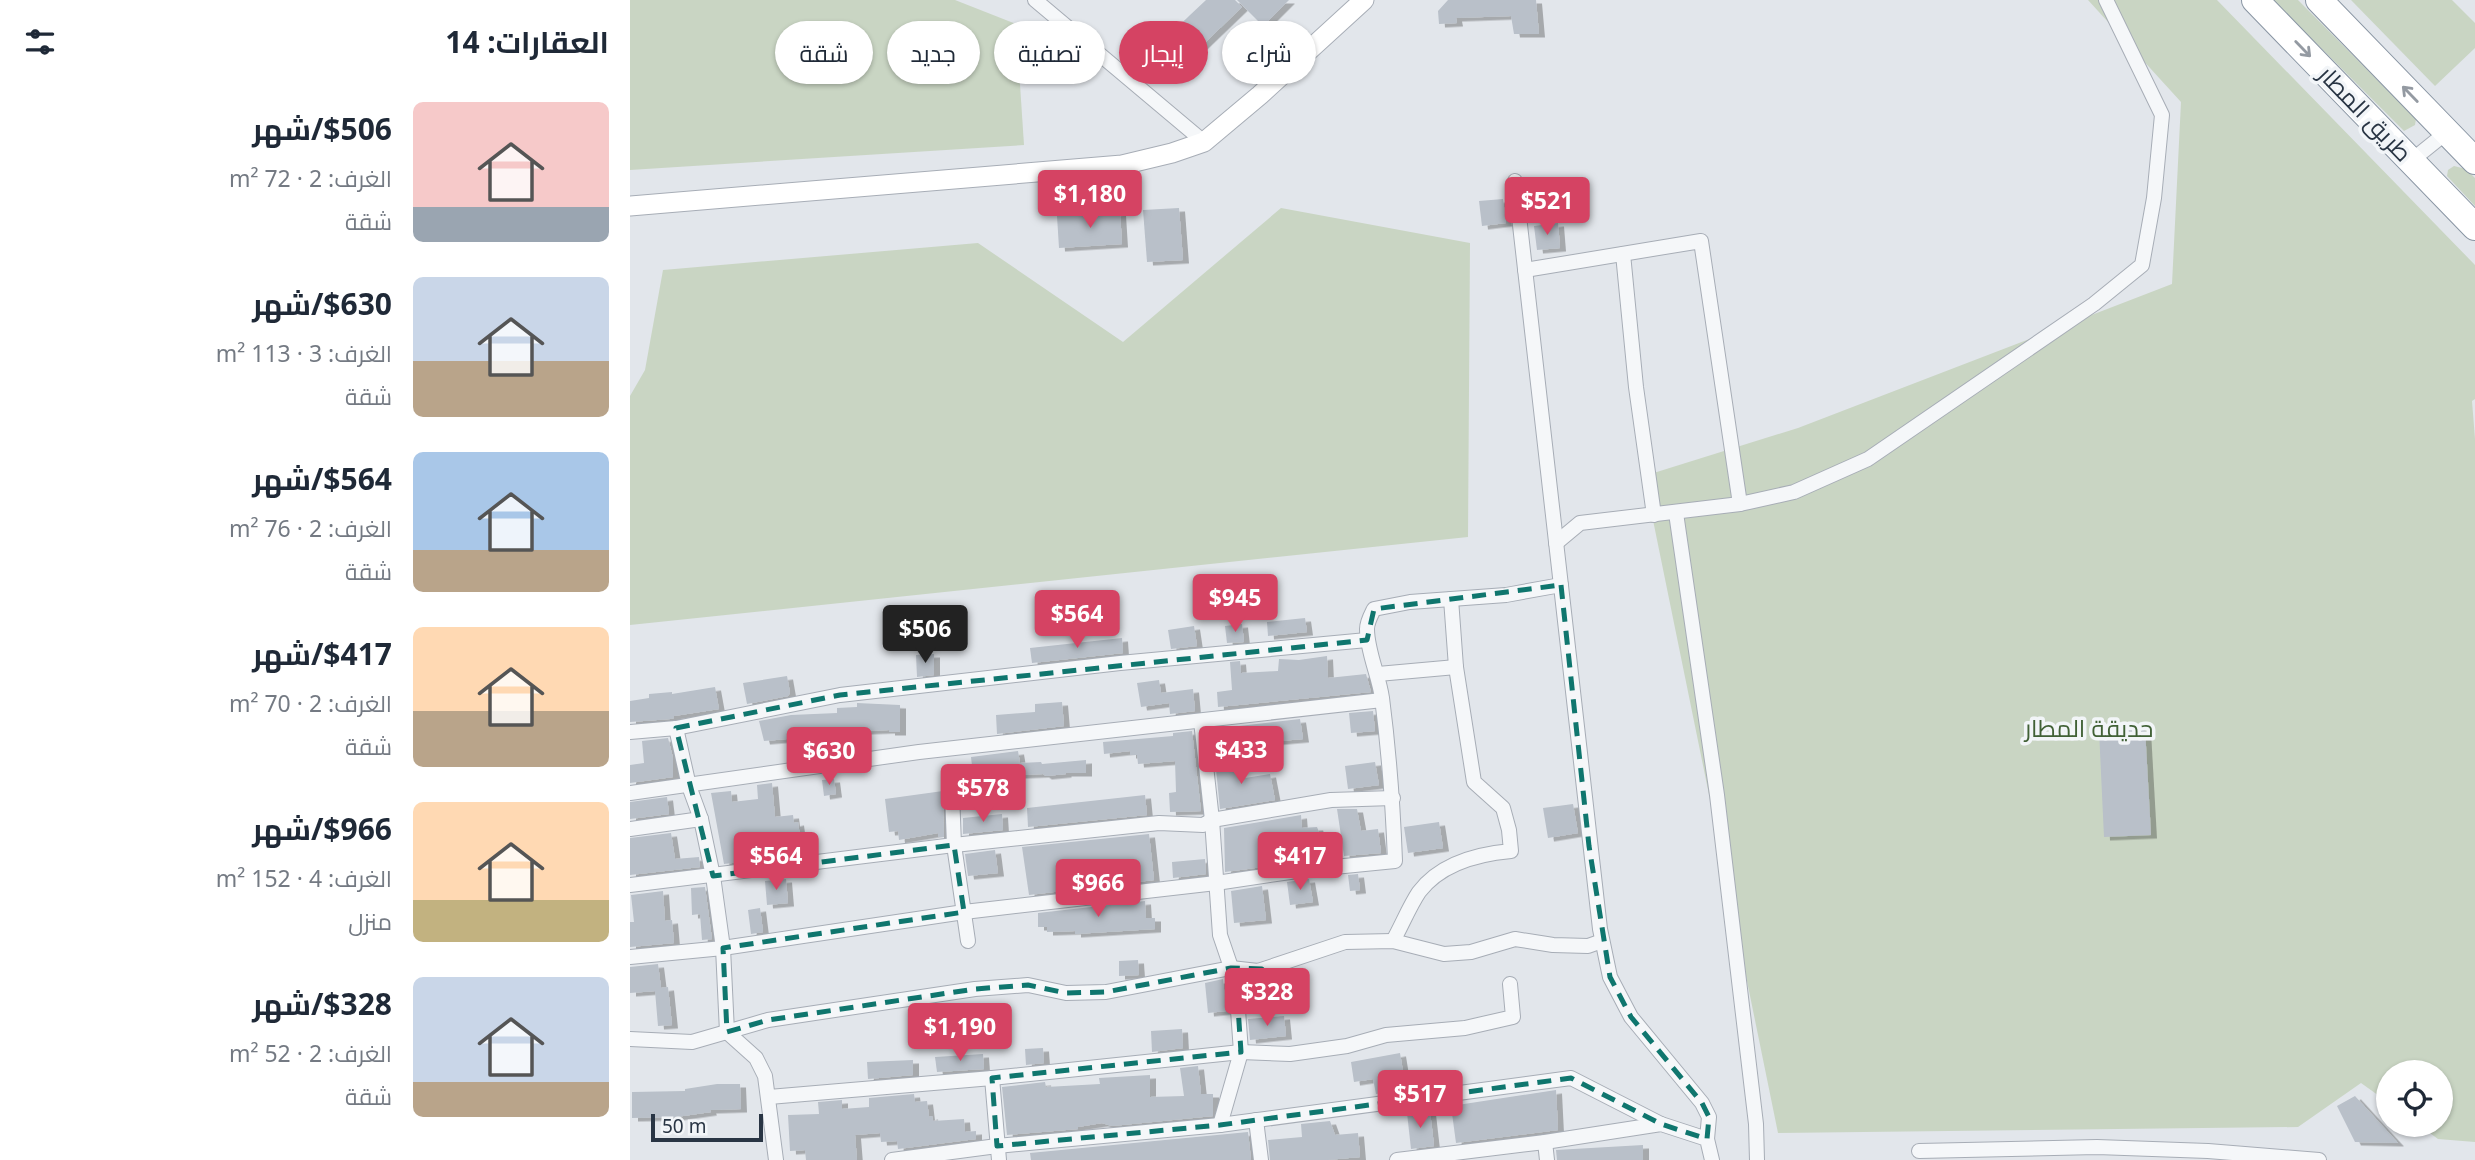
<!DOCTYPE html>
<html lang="ar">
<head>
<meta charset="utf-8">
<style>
  body { margin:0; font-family:"Noto Sans",Cairo,sans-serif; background:#f2f2f3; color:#1f2937; direction:rtl; height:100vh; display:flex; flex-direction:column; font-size:26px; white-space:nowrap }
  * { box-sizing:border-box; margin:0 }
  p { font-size:23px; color:#747a83 }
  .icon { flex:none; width:38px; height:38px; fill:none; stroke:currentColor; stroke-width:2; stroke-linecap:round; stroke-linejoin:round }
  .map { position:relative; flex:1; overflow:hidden; direction:ltr }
  .details { display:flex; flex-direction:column; background:#fff; width:630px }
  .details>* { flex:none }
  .guide { position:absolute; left:21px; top:21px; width:665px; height:63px; direction:rtl; display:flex; gap:14px }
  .fabs { position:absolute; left:1746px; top:1060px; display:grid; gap:14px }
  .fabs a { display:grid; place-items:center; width:77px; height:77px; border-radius:50%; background:#fff; box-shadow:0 2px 5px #0004; font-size:35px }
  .scale { position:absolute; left:21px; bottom:18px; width:112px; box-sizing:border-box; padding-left:7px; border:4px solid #293544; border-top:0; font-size:19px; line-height:24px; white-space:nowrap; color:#293544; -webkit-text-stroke:5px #f2f5f8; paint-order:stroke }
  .price { position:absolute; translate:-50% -60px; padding:0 16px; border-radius:7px; background:#d54363; color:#fff; font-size:23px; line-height:46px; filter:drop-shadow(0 2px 4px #0008) }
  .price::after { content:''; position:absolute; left:50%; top:42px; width:21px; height:16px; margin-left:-10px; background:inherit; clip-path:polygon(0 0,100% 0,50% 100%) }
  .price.selected { background:#222; color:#fff }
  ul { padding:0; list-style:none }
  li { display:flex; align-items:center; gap:21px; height:175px; padding:0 21px }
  li span { display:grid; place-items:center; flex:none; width:196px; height:140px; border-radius:10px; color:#555 }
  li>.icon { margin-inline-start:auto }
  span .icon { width:84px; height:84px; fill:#fffc; stroke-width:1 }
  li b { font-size:30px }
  h2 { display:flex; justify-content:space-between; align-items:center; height:84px; padding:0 21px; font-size:30px }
  .tag { padding:0 24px; border-radius:32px; background:#fff; box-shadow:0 2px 5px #0004; font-size:24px; line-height:63px }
  .tag.selected { background:#d54363; color:#fff }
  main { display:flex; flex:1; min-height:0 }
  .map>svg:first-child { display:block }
  .green { fill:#c9d5c3 }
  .building { fill:#b9c0c9; filter:url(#shadow) }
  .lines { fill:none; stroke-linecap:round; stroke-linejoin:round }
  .street-casing { stroke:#a7adb6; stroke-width:16 }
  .secondary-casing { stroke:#a7adb6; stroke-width:21 }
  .highway-casing { stroke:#8995a3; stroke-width:28 }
  .street { stroke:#f5f7f9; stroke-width:14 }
  .secondary { stroke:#fff; stroke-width:19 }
  .highway { stroke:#fff; stroke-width:26 }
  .oneway { stroke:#949aa2 }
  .marked { fill:none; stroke:#0f766e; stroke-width:5; stroke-dasharray:14 9; stroke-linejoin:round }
  .labels { text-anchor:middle; stroke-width:7; stroke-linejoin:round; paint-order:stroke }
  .street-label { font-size:24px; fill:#293544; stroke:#f2f5f8 }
  .park-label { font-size:24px; fill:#416136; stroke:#f2f5f8 }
</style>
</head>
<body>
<main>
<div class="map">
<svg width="1845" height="1160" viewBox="0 0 1845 1160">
  <defs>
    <filter id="shadow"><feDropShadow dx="6" dy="3.5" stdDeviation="0" flood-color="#0004"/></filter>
  </defs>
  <rect width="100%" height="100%" fill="#e2e6eb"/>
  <!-- green -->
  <g class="green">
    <path d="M0 0H325L386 24 394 145 0 170Z"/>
    <path d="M1458 0H1587L1845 265V399L1842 401 1845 439V1142L1808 1139 1789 1125H1811V1073H1759V1103L1731 1083 1668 1127 1148 1133 1014 476 1168 428 1542 284 1551 102Z"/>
    <path d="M1643 0H1668L1786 119 1785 125 1774 131Z"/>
    <path d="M1721 0H1822L1845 23V48L1805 86Z"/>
    <path d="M1824 166 1836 169 1845 178V206L1817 176 1818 170Z"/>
    <path d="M651 208 840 243 838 537 0 625V396L15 370 33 270 348 243 493 342Z"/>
  </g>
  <!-- building -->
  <g class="building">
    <path d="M576 0H605L612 7 562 55 541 33Z"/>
    <path d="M607 0H659L633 26Z"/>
    <path d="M818 0H906L909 34H884L881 16 826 18 827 23 809 24 808 11Z"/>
    <path d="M873 199 876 223 852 226 849 201Z"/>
    <path d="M549 208 553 260 517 262 513 210Z"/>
    <path d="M490 212 492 244 429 248 427 216Z"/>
    <path d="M928 223 930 248 907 250 904 226Z"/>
    <path d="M675 618 677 632 638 636 637 622Z"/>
    <path d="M612 624 614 642 597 643 595 626Z"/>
    <path d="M564 626 567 646 541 649 538 630Z"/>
    <path d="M492 638 493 653 402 663 400 648Z"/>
    <path d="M304 654V675L287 677 286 655Z"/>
    <path d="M697 656 698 678 736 674 741 692 588 707 587 692 602 690 600 662 610 661 611 673 648 671 649 659 669 660Z"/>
    <path d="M157 676 160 693 158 696 117 704 113 683Z"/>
    <path d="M529 680 531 693 563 689 565 711 540 714 539 703 511 707 507 683Z"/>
    <path d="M85 687 89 709 44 716V718L40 719 0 722V701L19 698V694L42 692V694Z"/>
    <path d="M432 702 434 726 367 734 366 715 405 712V704Z"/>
    <path d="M227 703 270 705V732H259V730L204 732 205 752 181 753 180 737 134 741 129 721 161 715 207 713V708L227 707Z"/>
    <path d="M743 711 745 731 721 733 719 713Z"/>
    <path d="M670 719 673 739 602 745 600 727Z"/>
    <path d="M1515 728 1521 835 1474 837 1469 730Z"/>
    <path d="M562 731 571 811 540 812 539 793 546 792 545 761 508 764 507 755H500V751L474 754 473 742 543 736V733Z"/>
    <path d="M38 738 43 758V777L0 783V765L14 763 12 741Z"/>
    <path d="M388 751 390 763 411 762 412 764 456 760V773H435L436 774 416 776 413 774 388 775V778L344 783 341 757Z"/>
    <path d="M606 757 609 779 640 774 645 800 590 809 585 759Z"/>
    <path d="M745 762 749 785 718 789 715 766Z"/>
    <path d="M204 779 206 794 194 796 192 780Z"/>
    <path d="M142 783 145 817 163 815 164 823 168 822 170 837 141 840 143 858 94 864 81 793 101 791 102 802 128 799 127 785Z"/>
    <path d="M313 791 314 837H308V833L269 840 268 831 259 832 255 799Z"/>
    <path d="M515 795 517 815 398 827 397 808Z"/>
    <path d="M37 797 39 814 0 819V802Z"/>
    <path d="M943 804 948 833 918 838 913 808Z"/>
    <path d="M707 809H727L731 831 748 829 751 853 714 856Z"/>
    <path d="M372 814 373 830 333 834V818Z"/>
    <path d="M671 815 672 828 687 827 699 858 595 872 594 828Z"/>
    <path d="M809 822 813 848 778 853 774 827Z"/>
    <path d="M41 833 45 859 69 857 70 867 0 875V838Z"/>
    <path d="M519 834 524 880 399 895 392 847Z"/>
    <path d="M365 850 368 873 338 876 335 854Z"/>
    <path d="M575 859 576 874 543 878 542 862Z"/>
    <path d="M728 874 730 890 720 891 718 875Z"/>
    <path d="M156 879 158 903 137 905 135 881Z"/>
    <path d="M679 879 683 902 660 905 657 882Z"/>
    <path d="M632 886 636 920 604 923 601 891Z"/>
    <path d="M75 887 82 939 72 940 70 914 62 915 61 888Z"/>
    <path d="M33 891 35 921 42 920 44 943 0 947V922H4L1 895Z"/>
    <path d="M515 901 516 918H525V929L445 934V931L417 932V927H408V913Z"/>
    <path d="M130 908 133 932 121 934 118 910Z"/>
    <path d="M508 960 509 975 489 976V961Z"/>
    <path d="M28 964 31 988 38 987 42 1025 28 1026 25 991 0 993V967Z"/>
    <path d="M593 979 596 1011 578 1013 575 983Z"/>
    <path d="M654 1016 656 1036 620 1040 618 1019Z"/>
    <path d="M552 1029 553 1048 522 1052 521 1031Z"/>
    <path d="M413 1048 414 1063 396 1065 395 1049Z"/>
    <path d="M770 1053 776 1090 746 1094 743 1079 724 1082 721 1062Z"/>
    <path d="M353 1054 354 1069 307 1072 305 1057Z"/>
    <path d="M283 1060V1075L238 1079 237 1062Z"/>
    <path d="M568 1066 571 1094H583V1116L482 1126 472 1123 448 1127V1129L377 1135 372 1087 415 1082 416 1087 470 1084 469 1078 520 1075V1097L554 1096 550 1068Z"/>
    <path d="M87 1084H110L111 1109 80 1110 81 1112 46 1117 2 1118V1092L55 1091V1089Z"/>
    <path d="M926 1090 928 1130 826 1143 821 1106Z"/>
    <path d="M284 1094 285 1102 297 1101 299 1117 302 1116 303 1121 334 1119 335 1132 346 1131V1139L268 1149 267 1141 251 1142 250 1133 225 1135 227 1160H176L175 1150 160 1151 158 1115 189 1114 188 1102 212 1100V1109L239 1107V1098Z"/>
    <path d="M1725 1096 1768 1143 1725 1142 1707 1106Z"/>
    <path d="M800 1111 804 1146 781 1149 777 1113Z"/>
    <path d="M700 1121 705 1135 728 1133 730 1157 697 1160H640L638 1140 672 1137 671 1124Z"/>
    <path d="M618 1132 621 1160H401L400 1153Z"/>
    <path d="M1013 1145V1160H927L926 1150Z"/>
  </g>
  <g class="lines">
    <defs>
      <g id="street">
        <path d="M405 0 574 142"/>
        <path d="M1781 161 1817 132"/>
        <path d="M885 181 970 929 980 977 1001 1017 1072 1103 1079 1117 1077 1139"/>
        <path d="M993 254 1006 387 1024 515"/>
        <path d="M895 270 1071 241 1110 504"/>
        <path d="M1046 513 1087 795 1126 1124 1127 1160"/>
        <path d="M926 543 950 523 1110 504 1164 492 1238 459 1464 304 1512 265 1524 198 1532 115 1476 0"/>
        <path d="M748 674 826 667"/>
        <path d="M571 721 582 820 590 935 606 982 611 1052 590 1125"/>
        <path d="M46 728 59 786 71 819 83 876 93 948 97 1032 126 1058 135 1076 146 1160"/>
        <path d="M0 732 46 728 210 695 490 663 737 640"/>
        <path d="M0 793 289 752 752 700"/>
        <path d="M322 793 324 845 338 941"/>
        <path d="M0 829 71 819"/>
        <path d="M0 885 324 845 529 823 573 825 582 820 701 800 763 798"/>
        <path d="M763 941C772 925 779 907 789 892 811 863 847 854 881 851L879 830 873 808 844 782 826 667 821 599"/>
        <path d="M0 957 93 948 334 912 586 883 674 870 765 861C763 807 759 752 752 698 749 676 737 651 737 629 737 622 741 615 744 609L780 602 876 595 931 585"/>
        <path d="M608 1007 624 982 628 971"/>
        <path d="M0 1039 62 1042 138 1020 345 989 398 985 436 993 476 992 601 968 628 971 715 942 763 941 814 954 841 952 885 939 923 945 958 946 972 941"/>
        <path d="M362 1078 369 1160"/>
        <path d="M139 1097 362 1078 611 1052 660 1054 717 1046 756 1035 835 1028 883 1017 880 984"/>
        <path d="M626 1120 631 1160"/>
        <path d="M915 1142 917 1160"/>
        <path d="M1289 1151 1467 1147 1578 1151 1689 1160"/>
        <path d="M262 1160 367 1146 590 1125 941 1078 1031 1124"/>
        <path d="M767 1160 915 1142 1031 1124 1077 1139 1082 1160"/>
      </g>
      <path id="secondary" d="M0 206 492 165 542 153 574 142 630 95 734 0"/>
      <g id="highway">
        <path d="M1625 0 1845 227"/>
        <path d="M1689 0 1845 161"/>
      </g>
    </defs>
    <!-- street casing -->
    <use href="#street" class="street-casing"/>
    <!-- secondary casing -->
    <use href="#secondary" class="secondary-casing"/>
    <!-- highway casing -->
    <use href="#highway" class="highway-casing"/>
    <!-- street -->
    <use href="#street" class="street"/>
    <!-- secondary -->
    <use href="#secondary" class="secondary"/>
    <!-- highway -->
    <use href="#highway" class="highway"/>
  </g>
  <!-- one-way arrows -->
  <defs><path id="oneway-shaft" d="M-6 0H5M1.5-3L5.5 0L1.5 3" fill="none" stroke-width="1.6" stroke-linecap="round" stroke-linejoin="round" transform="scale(1.75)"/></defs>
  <g class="oneway">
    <use href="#oneway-shaft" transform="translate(1673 49) rotate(46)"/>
    <use href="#oneway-shaft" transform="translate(1780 94) rotate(-134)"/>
  </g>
  <!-- marked area -->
  <path class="marked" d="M931 585 959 846 980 977 1001 1017 1072 1103 1079 1117 1077 1139 1031 1124 941 1078 590 1125 367 1146 362 1078 611 1052 608 1007 632 969 601 968 476 992 436 993 398 985 345 989 138 1020 97 1032 93 948 334 912 324 845 83 876 46 728 210 695 737 640 744 609Z"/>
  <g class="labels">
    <!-- street labels -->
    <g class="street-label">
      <text transform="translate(1735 114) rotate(46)" y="8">طريق المطار</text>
    </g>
    <!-- park labels -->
    <g class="park-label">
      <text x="1459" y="737">حديقة المطار</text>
    </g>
  </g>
</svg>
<div class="fabs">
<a><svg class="icon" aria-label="locate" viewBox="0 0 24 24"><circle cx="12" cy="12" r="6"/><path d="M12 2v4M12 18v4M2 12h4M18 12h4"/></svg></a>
</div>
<div class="scale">50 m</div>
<b class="price" style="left:460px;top:230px">$1,180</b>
<b class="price" style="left:917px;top:237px">$521</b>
<b class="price" style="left:605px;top:634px">$945</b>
<b class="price" style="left:447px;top:650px">$564</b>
<b class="price selected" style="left:295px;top:665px">$506</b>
<b class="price" style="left:611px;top:786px">$433</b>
<b class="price" style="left:199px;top:787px">$630</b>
<b class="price" style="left:353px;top:824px">$578</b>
<b class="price" style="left:146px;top:892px">$564</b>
<b class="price" style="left:670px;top:892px">$417</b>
<b class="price" style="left:468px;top:919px">$966</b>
<b class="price" style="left:637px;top:1028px">$328</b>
<b class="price" style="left:330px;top:1063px">$1,190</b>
<b class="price" style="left:790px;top:1130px">$517</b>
<div class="guide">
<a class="tag">شراء</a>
<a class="tag selected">إيجار</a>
<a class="tag">تصفية</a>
<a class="tag">جديد</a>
<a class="tag">شقة</a>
</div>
</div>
<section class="details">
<h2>العقارات: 14<svg class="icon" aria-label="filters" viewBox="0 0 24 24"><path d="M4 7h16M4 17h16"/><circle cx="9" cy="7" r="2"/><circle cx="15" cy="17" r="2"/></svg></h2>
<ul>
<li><span style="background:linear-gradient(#f6c9c9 75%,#9aa5b1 0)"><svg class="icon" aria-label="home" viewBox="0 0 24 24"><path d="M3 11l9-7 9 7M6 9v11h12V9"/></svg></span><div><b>$506/شهر</b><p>الغرف: 2 · 72 m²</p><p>شقة</p></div></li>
<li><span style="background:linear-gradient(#c9d6e8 60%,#b9a48a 0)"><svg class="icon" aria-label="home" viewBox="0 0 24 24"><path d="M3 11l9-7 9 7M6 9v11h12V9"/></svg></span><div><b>$630/شهر</b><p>الغرف: 3 · 113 m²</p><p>شقة</p></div></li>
<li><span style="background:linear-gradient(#a9c7e8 70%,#b9a48a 0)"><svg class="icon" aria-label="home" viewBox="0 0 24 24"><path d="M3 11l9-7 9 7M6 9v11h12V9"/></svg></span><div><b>$564/شهر</b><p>الغرف: 2 · 76 m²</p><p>شقة</p></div></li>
<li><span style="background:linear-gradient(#ffd9b3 60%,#b9a48a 0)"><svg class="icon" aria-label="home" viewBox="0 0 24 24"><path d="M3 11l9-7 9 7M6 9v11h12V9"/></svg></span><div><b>$417/شهر</b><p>الغرف: 2 · 70 m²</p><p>شقة</p></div></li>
<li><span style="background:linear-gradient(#ffd9b3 70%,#c2b280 0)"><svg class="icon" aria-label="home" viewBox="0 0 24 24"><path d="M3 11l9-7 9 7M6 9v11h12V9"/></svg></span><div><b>$966/شهر</b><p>الغرف: 4 · 152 m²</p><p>منزل</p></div></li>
<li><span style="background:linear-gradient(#c9d6e8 75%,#b9a48a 0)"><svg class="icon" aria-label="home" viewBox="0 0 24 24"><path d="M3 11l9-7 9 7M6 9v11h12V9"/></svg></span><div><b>$328/شهر</b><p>الغرف: 2 · 52 m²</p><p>شقة</p></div></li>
</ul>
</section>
</main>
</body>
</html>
